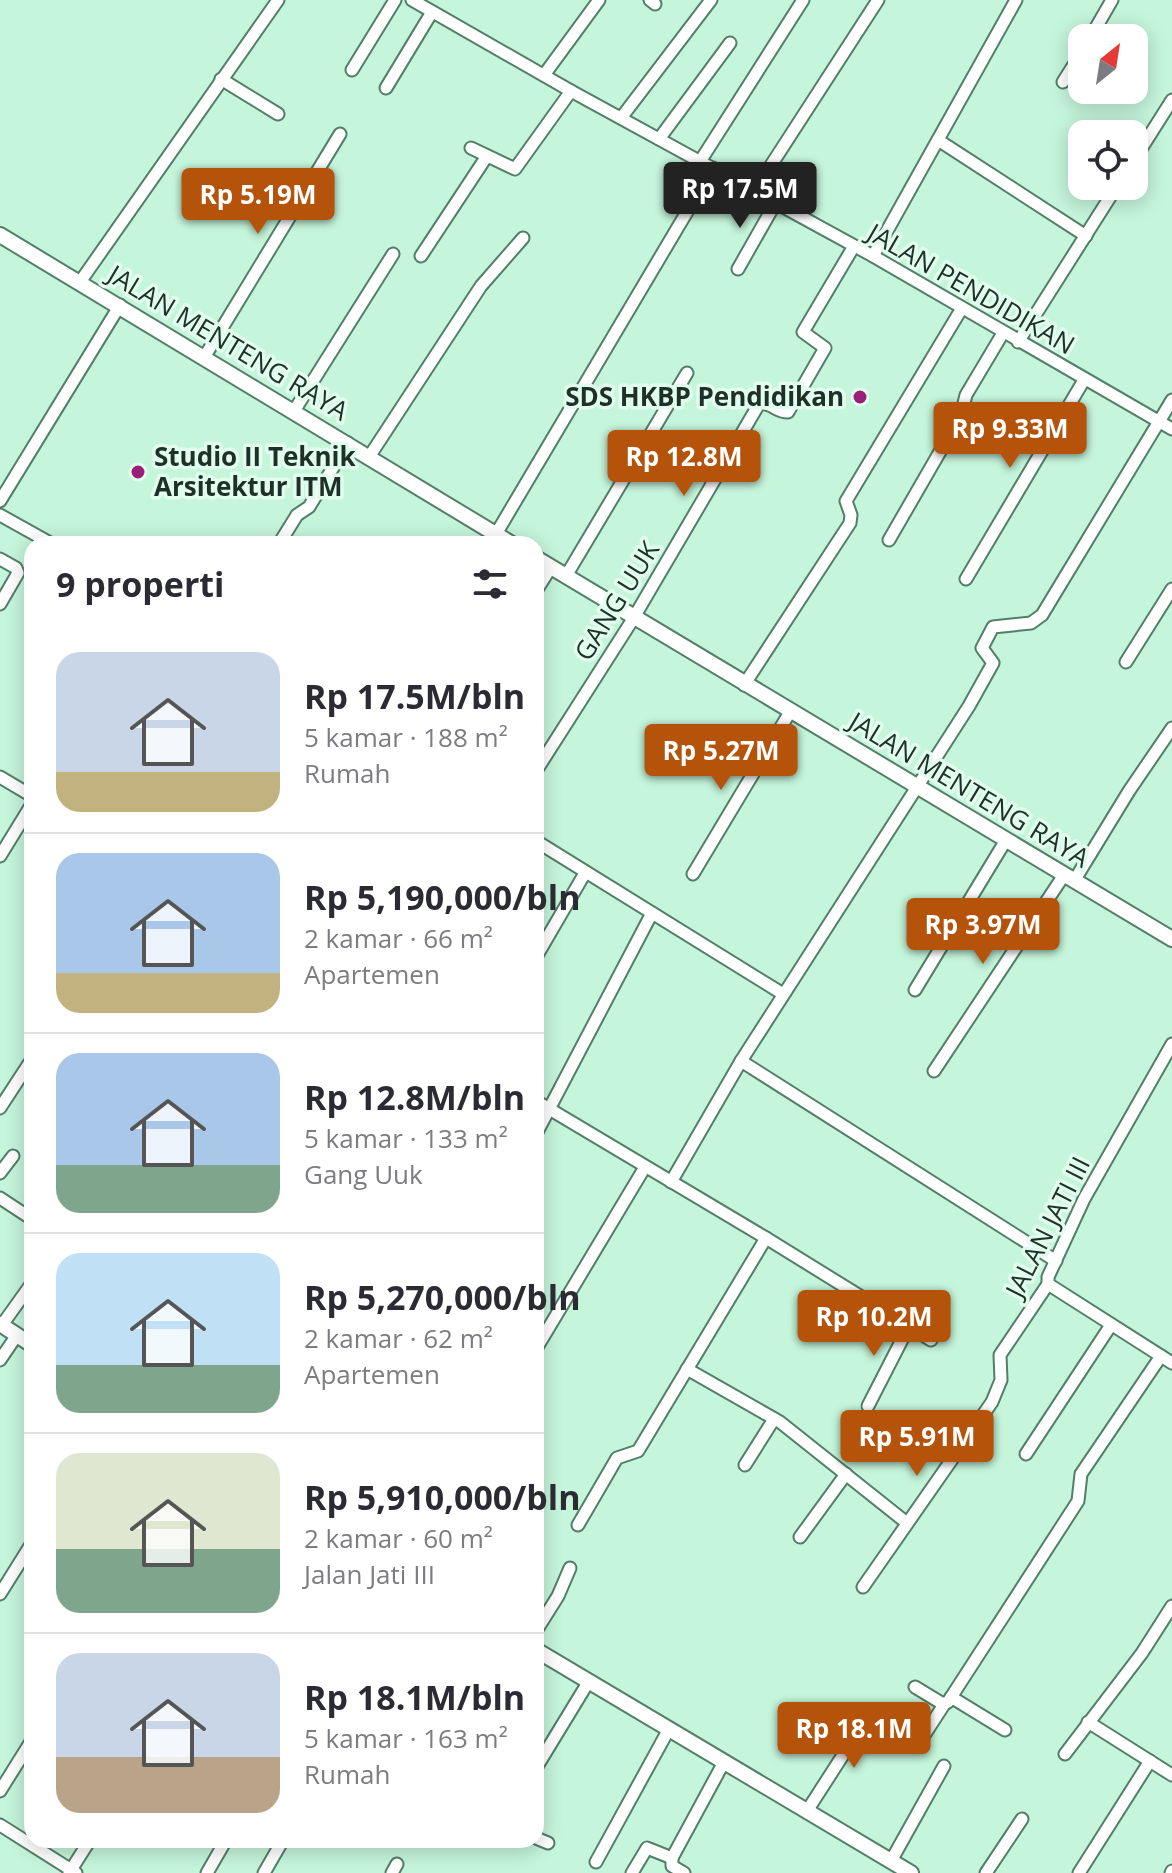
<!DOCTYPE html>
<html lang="id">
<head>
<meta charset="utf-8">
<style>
  body { margin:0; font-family:"Open Sans",sans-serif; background:#f2f2f3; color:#2b2b33; height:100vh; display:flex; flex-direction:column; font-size:30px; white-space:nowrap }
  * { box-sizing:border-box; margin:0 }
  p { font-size:26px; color:#7c7c81 }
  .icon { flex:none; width:44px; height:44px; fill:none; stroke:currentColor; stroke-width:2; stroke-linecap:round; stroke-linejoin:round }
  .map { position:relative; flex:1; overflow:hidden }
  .sheet { position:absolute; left:24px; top:536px; width:520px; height:1312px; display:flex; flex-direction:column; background:#fff; border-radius:24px; box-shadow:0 4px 20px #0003 }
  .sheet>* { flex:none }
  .needle { width:52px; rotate:30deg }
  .fabs { position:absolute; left:1068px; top:24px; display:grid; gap:16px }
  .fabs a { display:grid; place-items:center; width:80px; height:80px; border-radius:16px; background:#fff; box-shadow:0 4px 20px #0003; font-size:40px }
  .price { position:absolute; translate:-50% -68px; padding:0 18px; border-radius:8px; background:#b45309; color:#fff; font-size:26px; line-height:52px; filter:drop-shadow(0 2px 4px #0008) }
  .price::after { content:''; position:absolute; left:50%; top:48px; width:24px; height:18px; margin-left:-12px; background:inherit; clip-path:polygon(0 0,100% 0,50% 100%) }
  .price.active { background:#222; color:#fff }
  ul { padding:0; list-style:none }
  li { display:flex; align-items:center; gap:24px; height:200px; padding:0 32px }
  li+li { border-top:2px solid #e1e1e2 }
  li span { display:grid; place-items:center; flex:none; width:224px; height:160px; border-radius:24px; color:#555 }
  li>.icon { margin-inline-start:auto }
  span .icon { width:96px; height:96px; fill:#fffc; stroke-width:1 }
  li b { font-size:34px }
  h2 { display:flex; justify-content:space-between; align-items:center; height:96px; padding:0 32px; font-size:34px }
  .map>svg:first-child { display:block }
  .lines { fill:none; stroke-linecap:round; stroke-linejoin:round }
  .minor-casing { stroke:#537e68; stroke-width:15 }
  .tertiary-casing { stroke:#537e68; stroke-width:18 }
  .minor { stroke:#fff; stroke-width:11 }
  .tertiary { stroke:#fff; stroke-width:14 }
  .poi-dot { fill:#991f78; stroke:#e1fded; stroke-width:3 }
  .labels { text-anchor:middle; stroke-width:7; stroke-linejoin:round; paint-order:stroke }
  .street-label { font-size:26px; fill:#1e3027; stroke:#e1fded }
  .poi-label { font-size:26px; font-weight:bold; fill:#1e3027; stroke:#e1fded; text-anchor:end }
</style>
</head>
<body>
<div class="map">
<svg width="1172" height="1873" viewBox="0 0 1172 1873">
  <rect width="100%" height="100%" fill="#c5f5db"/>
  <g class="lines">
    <defs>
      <g id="minor">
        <path d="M412 0 571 91 873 256 1172 429"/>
        <path d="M650 0 655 4"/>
        <path d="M1090 38 1112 0"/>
        <path d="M352 70 395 0"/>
        <path d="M544 75 599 0"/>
        <path d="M221 79 278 114"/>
        <path d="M1063 82 1082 52"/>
        <path d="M386 88 432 12"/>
        <path d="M621 118 711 0"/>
        <path d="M659 139 730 43"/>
        <path d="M938 140 1086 236"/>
        <path d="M471 148 515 169 571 91"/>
        <path d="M701 160 803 0"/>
        <path d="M1134 160 1172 100"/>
        <path d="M755 190 878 0"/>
        <path d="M421 256 487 156"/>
        <path d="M873 256 1016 0"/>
        <path d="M738 269 776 202"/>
        <path d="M80 282 278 0"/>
        <path d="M1018 342 1117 186"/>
        <path d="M205 356 340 134"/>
        <path d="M294 411 393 254"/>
        <path d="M369 457 481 286 523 238"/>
        <path d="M0 501 120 305"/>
        <path d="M0 515 52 544"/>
        <path d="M496 534 713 168"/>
        <path d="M889 540 949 436 961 415 966 395 1003 333"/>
        <path d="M279 544 297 515 309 507 348 443"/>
        <path d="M0 559 16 568 18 573 0 604"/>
        <path d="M566 576 687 373"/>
        <path d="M966 579 1084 380"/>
        <path d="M536 591 551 567"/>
        <path d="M1126 662 1172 589"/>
        <path d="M744 685 850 523 851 515 846 501 962 308"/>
        <path d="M536 771 633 619 759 404C769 401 778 413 788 412L825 348 803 332 854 246"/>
        <path d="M0 777 32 796"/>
        <path d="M536 841 783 994"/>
        <path d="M0 856 32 804"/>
        <path d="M693 874 790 712"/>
        <path d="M1074 881 1129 791 1172 728"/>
        <path d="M536 957 585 873"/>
        <path d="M915 990 1006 840"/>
        <path d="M741 1061 1056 1261"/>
        <path d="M934 1071 1064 875"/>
        <path d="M536 1101 766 1238 931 1340"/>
        <path d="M0 1108 32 1059"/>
        <path d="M536 1134 652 913"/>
        <path d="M0 1173 13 1156"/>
        <path d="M671 1182 741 1061 969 706 993 663 982 648 993 627 1031 623 1042 615 1172 400"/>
        <path d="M0 1198 32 1219"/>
        <path d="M1048 1284 1172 1363"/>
        <path d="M2 1325 32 1283"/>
        <path d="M536 1349 645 1167"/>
        <path d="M0 1360 17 1335"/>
        <path d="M687 1369 780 1422 907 1523"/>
        <path d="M868 1406 909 1326"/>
        <path d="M1026 1454 1111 1325"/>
        <path d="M745 1465 774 1419"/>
        <path d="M578 1525 617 1458 638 1451 766 1238"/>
        <path d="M800 1537 846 1474"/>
        <path d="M863 1587 992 1402 1001 1380 1000 1355 1048 1284V1277L1084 1199 1172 1044"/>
        <path d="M0 1594 32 1543"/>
        <path d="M536 1631 558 1596 570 1568"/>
        <path d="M915 1687 943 1704 948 1702 1078 1501 1081 1474 1161 1356"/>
        <path d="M951 1697 1005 1730"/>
        <path d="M1088 1722 1172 1775"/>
        <path d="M921 1740 945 1703"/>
        <path d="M1065 1754 1142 1653 1172 1606"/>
        <path d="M536 1768 589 1681"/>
        <path d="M0 1791 32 1740"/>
        <path d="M807 1811 872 1710"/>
        <path d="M0 1825 76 1873"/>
        <path d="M536 1838 548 1843"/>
        <path d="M891 1861 944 1766"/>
        <path d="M596 1862 669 1729"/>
        <path d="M69 1873 90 1840"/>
        <path d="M207 1873 226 1840"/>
        <path d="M264 1873 283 1840"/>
        <path d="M392 1873 397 1864"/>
        <path d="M632 1873 647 1848 672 1858"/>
        <path d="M684 1873 672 1866V1858L724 1762"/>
        <path d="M986 1873 1022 1819"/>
        <path d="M1079 1873 1150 1761"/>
        <path d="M1171 1873 1172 1871"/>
      </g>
      <g id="tertiary">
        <path d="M0 235 512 544"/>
        <path d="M536 558 1172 939"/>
        <path d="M0 1324 32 1345"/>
        <path d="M536 1650 911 1873"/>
      </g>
    </defs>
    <!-- minor casing -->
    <use href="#minor" class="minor-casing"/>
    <!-- tertiary casing -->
    <use href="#tertiary" class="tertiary-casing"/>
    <!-- minor -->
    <use href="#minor" class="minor"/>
    <!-- tertiary -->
    <use href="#tertiary" class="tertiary"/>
  </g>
  <!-- markers -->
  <g class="poi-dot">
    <circle cx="860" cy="397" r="8"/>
    <circle cx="138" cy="472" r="8"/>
  </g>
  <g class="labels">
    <!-- street labels -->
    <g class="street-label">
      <text transform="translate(971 289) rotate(30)" y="9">JALAN PENDIDIKAN</text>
      <text transform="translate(228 343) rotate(31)" y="9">JALAN MENTENG RAYA</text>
      <text transform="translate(617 601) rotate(-58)" y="9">GANG UUK</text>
      <text transform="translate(969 790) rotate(31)" y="9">JALAN MENTENG RAYA</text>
      <text transform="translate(1048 1227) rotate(-63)" y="9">JALAN JATI III</text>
    </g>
    <!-- poi labels -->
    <g class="poi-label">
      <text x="844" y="406">SDS HKBP Pendidikan</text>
      <text x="154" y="466" text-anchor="start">Studio II Teknik<tspan x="154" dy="30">Arsitektur ITM</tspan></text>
    </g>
  </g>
</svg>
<div class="fabs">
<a><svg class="needle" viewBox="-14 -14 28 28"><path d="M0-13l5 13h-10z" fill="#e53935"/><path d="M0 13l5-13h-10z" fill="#7c7c81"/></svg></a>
<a><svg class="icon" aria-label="locate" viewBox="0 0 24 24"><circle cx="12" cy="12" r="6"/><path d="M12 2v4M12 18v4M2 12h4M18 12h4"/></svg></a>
</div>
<b class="price active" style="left:740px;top:230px">Rp 17.5M</b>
<b class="price" style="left:258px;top:236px">Rp 5.19M</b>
<b class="price" style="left:1010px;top:470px">Rp 9.33M</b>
<b class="price" style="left:684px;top:498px">Rp 12.8M</b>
<b class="price" style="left:721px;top:792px">Rp 5.27M</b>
<b class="price" style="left:983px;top:966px">Rp 3.97M</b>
<b class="price" style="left:874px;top:1358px">Rp 10.2M</b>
<b class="price" style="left:917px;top:1478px">Rp 5.91M</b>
<b class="price" style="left:854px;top:1770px">Rp 18.1M</b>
<section class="sheet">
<h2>9 properti<svg class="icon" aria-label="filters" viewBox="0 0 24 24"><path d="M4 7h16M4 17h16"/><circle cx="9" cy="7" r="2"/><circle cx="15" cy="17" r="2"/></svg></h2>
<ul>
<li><span style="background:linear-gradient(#c9d6e8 75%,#c2b280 0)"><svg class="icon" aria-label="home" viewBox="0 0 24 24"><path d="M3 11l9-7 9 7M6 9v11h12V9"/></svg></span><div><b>Rp 17.5M/bln</b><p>5 kamar · 188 m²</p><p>Rumah</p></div></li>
<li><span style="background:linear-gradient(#a9c7e8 75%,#c2b280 0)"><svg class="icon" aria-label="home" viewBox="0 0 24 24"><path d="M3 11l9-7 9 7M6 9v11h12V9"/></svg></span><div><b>Rp 5,190,000/bln</b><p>2 kamar · 66 m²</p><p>Apartemen</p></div></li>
<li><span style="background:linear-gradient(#a9c7e8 70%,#7fa58c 0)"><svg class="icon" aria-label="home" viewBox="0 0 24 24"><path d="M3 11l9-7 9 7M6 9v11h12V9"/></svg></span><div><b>Rp 12.8M/bln</b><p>5 kamar · 133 m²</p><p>Gang Uuk</p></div></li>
<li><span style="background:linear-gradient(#bfe0f5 70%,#7fa58c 0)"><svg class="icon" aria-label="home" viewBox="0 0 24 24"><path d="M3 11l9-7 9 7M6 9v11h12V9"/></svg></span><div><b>Rp 5,270,000/bln</b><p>2 kamar · 62 m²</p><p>Apartemen</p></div></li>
<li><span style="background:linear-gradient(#dfe7d0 60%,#7fa58c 0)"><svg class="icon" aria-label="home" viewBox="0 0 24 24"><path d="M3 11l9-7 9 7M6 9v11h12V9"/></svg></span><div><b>Rp 5,910,000/bln</b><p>2 kamar · 60 m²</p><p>Jalan Jati III</p></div></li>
<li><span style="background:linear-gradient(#c9d6e8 65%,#b9a48a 0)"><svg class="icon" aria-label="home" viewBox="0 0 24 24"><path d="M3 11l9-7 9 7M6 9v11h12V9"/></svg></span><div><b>Rp 18.1M/bln</b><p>5 kamar · 163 m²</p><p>Rumah</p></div></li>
</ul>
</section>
</div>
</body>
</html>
